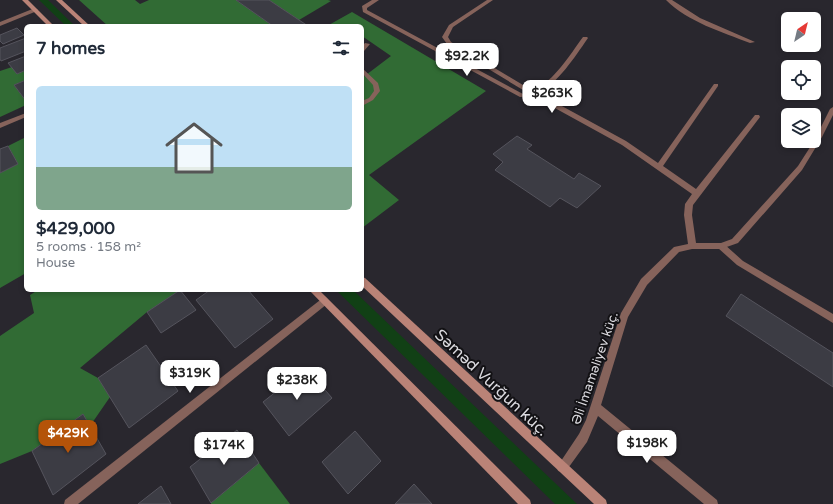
<!DOCTYPE html>
<html lang="en">
<head>
<meta charset="utf-8">
<style>
  body { margin:0; font-family:"Varela Round",sans-serif; background:#f6f6f7; color:#1f2937; height:100vh; display:flex; flex-direction:column; font-size:15px; white-space:nowrap }
  * { box-sizing:border-box; margin:0 }
  p { font-size:13px; color:#747a83 }
  .icon { flex:none; width:22px; height:22px; fill:none; stroke:currentColor; stroke-width:2; stroke-linecap:round; stroke-linejoin:round }
  .map { position:relative; flex:1; overflow:hidden }
  .drawer { position:absolute; left:24px; top:24px; width:340px; height:268px; display:flex; flex-direction:column; background:#fff; border-radius:6px; box-shadow:0 2px 6px #0003 }
  .drawer>* { flex:none }
  .needle { width:26px; rotate:35deg }
  .buttons { position:absolute; left:781px; top:12px; display:grid; gap:8px }
  .buttons a { display:grid; place-items:center; width:40px; height:40px; border-radius:6px; background:#fff; box-shadow:0 2px 6px #0003; font-size:20px }
  .price { position:absolute; translate:-50% -34px; padding:0 9px; border-radius:8px; background:#fff; color:#222; font-size:13px; line-height:26px; filter:drop-shadow(0 1px 2px #0008) }
  .price::after { content:''; position:absolute; left:50%; top:24px; width:12px; height:9px; margin-left:-6px; background:inherit; clip-path:polygon(0 0,100% 0,50% 100%) }
  .price.active { background:#b45309; color:#fff }
  ul { padding:0; list-style:none }
  li { display:grid; align-content:center; gap:8px; height:212px; padding:0 12px }
  li+li { border-top:1px solid #e0e1e3 }
  li span { display:grid; place-items:center; height:124px; border-radius:6px; color:#555 }
  li>.icon { margin-inline-start:auto }
  span .icon { width:72px; height:72px; fill:#fffc; stroke-width:1 }
  li b { font-size:17px }
  h2 { display:flex; justify-content:space-between; align-items:center; height:48px; padding:0 12px; font-size:17px }
  .map>svg:first-child { display:block }
  .green { fill:#114015 }
  .forest { fill:#316b34 }
  .building { fill:#3c3c44; stroke:#55545d }
  .lines { fill:none; stroke-linecap:round; stroke-linejoin:round }
  .service { fill:#86635b; fill-rule:evenodd }
  .minor { fill:#86635b; fill-rule:evenodd }
  .secondary { fill:#ba8377; fill-rule:evenodd }
  .labels { text-anchor:middle; stroke-width:4; stroke-linejoin:round; paint-order:stroke }
  .street-label { font-size:13px; fill:#dbdadf; stroke:#121114 }
  .near-street-label { font-size:16px; fill:#dbdadf; stroke:#121114 }
</style>
</head>
<body>
<div class="map">
<svg width="833" height="504" viewBox="0 0 833 504">
  <rect width="100%" height="100%" fill="#29272e"/>
  <!-- green -->
  <g class="green">
    <path d="M39 0H48L75 26H66Z"/>
    <path d="M336 290H353L577 504H555Z"/>
  </g>
  <!-- forest -->
  <g class="forest">
    <path d="M79 0H135L140 4 149 0H236L273 26H108Z"/>
    <path d="M269 0H328L331 1 299 20Z"/>
    <path d="M352 12 486 91 369 175 399 200 362 228V78L391 56 362 36V26H327Z"/>
    <path d="M12 67 17 74 26 70V80L14 85 26 101V105L0 117V71Z"/>
    <path d="M26 137V273L0 288V173L18 164 8 146Z"/>
    <path d="M38 290H180L147 312 80 368 98 378 110 397 90 426 83 414 32 451 0 464V336L34 313 30 295Z"/>
    <path d="M259 463 290 504H211V503Z"/>
  </g>
  <!-- building -->
  <g class="building">
    <path d="M236 0H269L308 26H273Z"/>
    <path d="M17 28 24 35 3 44 0 41V35Z"/>
    <path d="M26 38V51L1 61 0 59V48Z"/>
    <path d="M26 56V70L17 74 8 63Z"/>
    <path d="M26 80V101L14 85Z"/>
    <path d="M517 136 532 145 527 149 574 179 579 173 601 186 577 208 560 198 550 207 495 170 503 162 493 154Z"/>
    <path d="M8 146 18 164 0 173V149Z"/>
    <path d="M180 290 196 310 161 333 147 312Z"/>
    <path d="M210 290H248L273 319 235 348 196 300Z"/>
    <path d="M741 294 833 353V387L726 316Z"/>
    <path d="M146 345 178 391 129 428 98 378Z"/>
    <path d="M306 368 332 398 289 436 263 402Z"/>
    <path d="M83 414 106 454 53 495 32 451Z"/>
    <path d="M237 430 259 463 211 503 190 467Z"/>
    <path d="M355 431 381 461 348 494 322 462Z"/>
    <path d="M414 484 432 504H395Z"/>
    <path d="M161 486 171 504H138Z"/>
  </g>
  <g class="lines">
    <!-- service -->
    <g class="service">
      <path d="M365 43 370 44 364 51 362 52V46Z"/>
      <path d="M362 68 378 83 380 91 373 100 362 106V101L369 98 374 91 373 85 362 73Z"/>
      <path d="M721 243 724 244 743 261 833 314V323L737 265 718 248 717 246 718 244Z"/>
    </g>
    <!-- minor -->
    <g class="minor">
      <path d="M372 0H379L367 8V10L523 94 528 93 447 44 442 37 449 25 487 0H493L453 27 448 37 451 42 533 91C555 80 569 56 583 37H587L588 38C574 58 559 82 538 93L626 141 658 163 714 84H718V86L663 166 696 189 755 115H759L760 117 693 205 692 215 696 243H721L732 239 798 166 814 141 830 109 833 107V115L822 137 802 170 738 243 721 249H692L679 252 647 285 628 317 601 405 717 500 718 504H704L598 416 587 442 566 471 562 472 558 471 557 467 579 434 586 420 621 313 641 279 674 247 688 244 684 215 685 204 692 194 622 145 533 96 520 97 363 12 362 6Z"/>
      <path d="M666 0H672L700 18 755 42 750 43C722 32 688 22 666 0Z"/>
      <path d="M35 8 38 10 37 11 0 26V22Z"/>
      <path d="M26 113V117L0 128V123Z"/>
      <path d="M324 297 327 298 328 301 327 304 78 504H64L65 500Z"/>
    </g>
    <!-- secondary -->
    <g class="secondary">
      <path d="M22 0H28L54 26H48Z"/>
      <path d="M56 0H62L90 26H84Z"/>
      <path d="M362 277 365 278 606 500 607 504H594L362 286Z"/>
      <path d="M309 290H319L530 500 531 504H518Z"/>
    </g>
  </g>
  <g class="labels">
    <!-- street labels -->
    <g class="street-label">
      <text transform="translate(594 368) rotate(-71)" y="5">Əli İmaməliyev küç.</text>
    </g>
    <!-- near-street labels -->
    <g class="near-street-label">
      <text transform="translate(492 382) rotate(43)" y="6">Səməd Vurğun küç.</text>
    </g>
  </g>
</svg>
<div class="buttons">
<a><svg class="needle" viewBox="-14 -14 28 28"><path d="M0-13l5 13h-10z" fill="#e53935"/><path d="M0 13l5-13h-10z" fill="#747a83"/></svg></a>
<a><svg class="icon" aria-label="locate" viewBox="0 0 24 24"><circle cx="12" cy="12" r="6"/><path d="M12 2v4M12 18v4M2 12h4M18 12h4"/></svg></a>
<a><svg class="icon" aria-label="layers" viewBox="0 0 24 24"><path d="M12 4l9 5-9 5-9-5zM3 14l9 5 9-5"/></svg></a>
</div>
<b class="price" style="left:467px;top:77px">$92.2K</b>
<b class="price" style="left:552px;top:114px">$263K</b>
<b class="price" style="left:190px;top:394px">$319K</b>
<b class="price" style="left:297px;top:401px">$238K</b>
<b class="price active" style="left:68px;top:454px">$429K</b>
<b class="price" style="left:647px;top:464px">$198K</b>
<b class="price" style="left:224px;top:466px">$174K</b>
<section class="drawer">
<h2>7 homes<svg class="icon" aria-label="filters" viewBox="0 0 24 24"><path d="M4 7h16M4 17h16"/><circle cx="9" cy="7" r="2"/><circle cx="15" cy="17" r="2"/></svg></h2>
<ul>
<li><span style="background:linear-gradient(#bfe0f5 65%,#7fa58c 0)"><svg class="icon" aria-label="home" viewBox="0 0 24 24"><path d="M3 11l9-7 9 7M6 9v11h12V9"/></svg></span><div><b>$429,000</b><p>5 rooms · 158 m²</p><p>House</p></div></li>
</ul>
</section>
</div>
</body>
</html>
